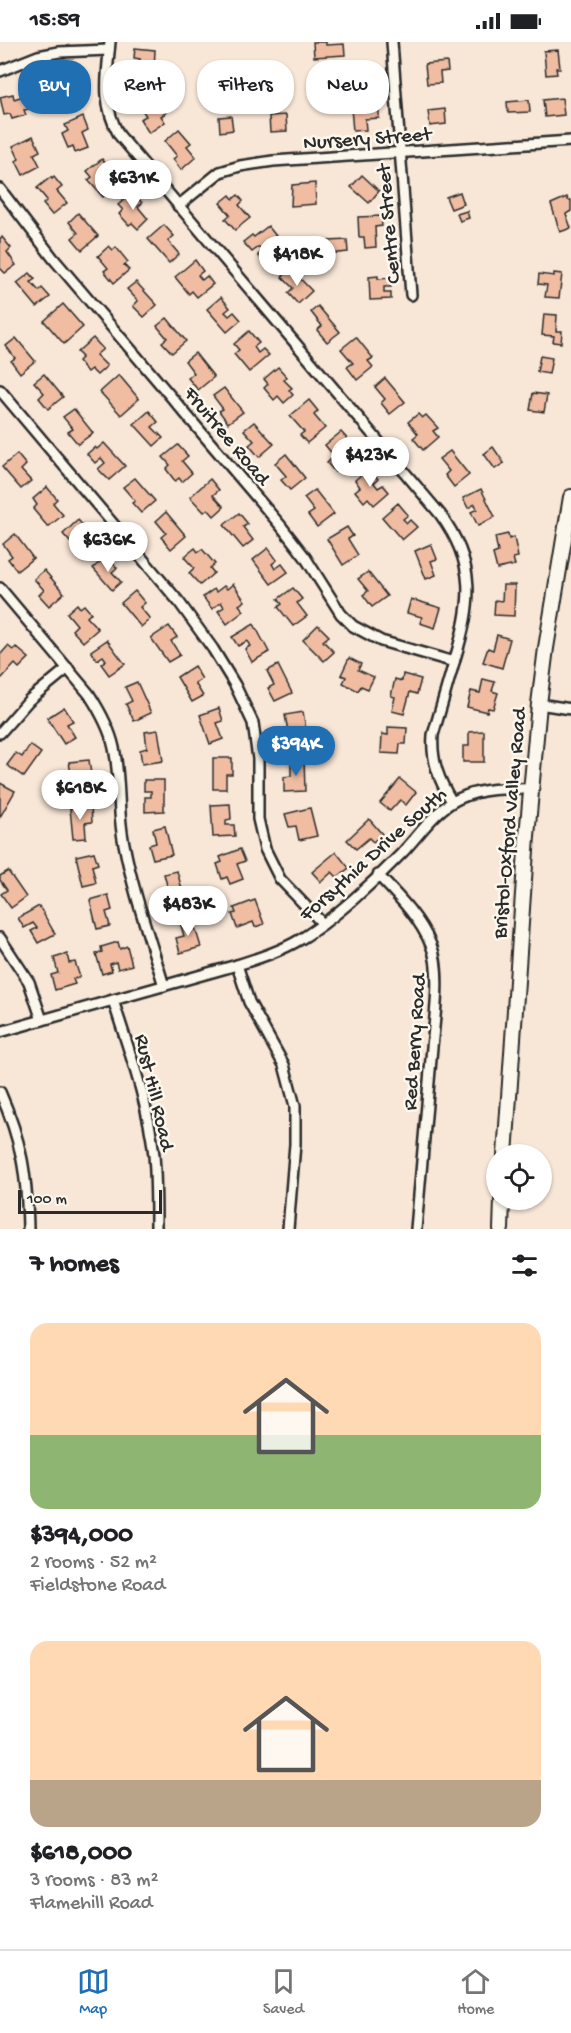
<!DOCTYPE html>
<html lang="en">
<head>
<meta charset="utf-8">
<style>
  body { margin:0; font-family:"Gochi Hand",sans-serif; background:#f2f2f2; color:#202124; height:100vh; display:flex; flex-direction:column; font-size:22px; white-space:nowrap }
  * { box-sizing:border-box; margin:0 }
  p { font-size:20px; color:#757577 }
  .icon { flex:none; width:33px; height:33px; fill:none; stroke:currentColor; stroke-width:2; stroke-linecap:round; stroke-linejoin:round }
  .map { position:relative; height:1187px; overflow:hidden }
  .drawer { display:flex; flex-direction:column; background:#fff; flex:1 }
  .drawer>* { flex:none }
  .banner { position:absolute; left:18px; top:18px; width:536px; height:54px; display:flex; gap:12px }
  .controls { position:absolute; left:486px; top:1102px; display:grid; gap:12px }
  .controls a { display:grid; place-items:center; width:66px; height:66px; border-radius:50%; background:#fff; box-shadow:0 2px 4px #0004; font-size:30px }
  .scale { position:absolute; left:18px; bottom:15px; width:144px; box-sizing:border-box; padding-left:6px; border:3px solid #2b2b2b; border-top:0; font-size:16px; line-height:21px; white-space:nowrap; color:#2b2b2b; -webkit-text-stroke:4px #fbf7ec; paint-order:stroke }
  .price { position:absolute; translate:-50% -51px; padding:0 14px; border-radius:21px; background:#fff; color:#222; font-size:20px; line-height:39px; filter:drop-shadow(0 2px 3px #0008) }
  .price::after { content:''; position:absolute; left:50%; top:36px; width:18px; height:14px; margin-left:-9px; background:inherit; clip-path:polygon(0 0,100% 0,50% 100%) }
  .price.on { background:#1f6fb2; color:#fff }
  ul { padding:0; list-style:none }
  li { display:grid; align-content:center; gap:12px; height:318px; padding:0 30px }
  li span { display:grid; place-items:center; height:186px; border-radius:18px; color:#555 }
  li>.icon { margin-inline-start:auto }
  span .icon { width:108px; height:108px; fill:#fffc; stroke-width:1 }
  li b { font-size:26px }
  h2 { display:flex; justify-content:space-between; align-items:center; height:72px; padding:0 30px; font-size:26px }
  .pill { padding:0 21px; border-radius:24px; background:#fff; box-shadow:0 2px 4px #0004; font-size:21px; line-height:54px }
  .pill.on { background:#1f6fb2; color:#fff }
  .status { display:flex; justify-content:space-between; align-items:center; height:42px; padding:0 30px; background:#fff; direction:ltr }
  .status svg { height:16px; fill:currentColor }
  .menu { display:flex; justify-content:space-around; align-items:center; height:84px; border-top:2px solid #e0e0e0; background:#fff; font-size:16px; color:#757577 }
  .menu a { display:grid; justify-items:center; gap:3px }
  .menu .on { color:#1f6fb2 }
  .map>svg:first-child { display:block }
  .building { fill:#f0bda2; stroke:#2b2b2b; stroke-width:1.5 }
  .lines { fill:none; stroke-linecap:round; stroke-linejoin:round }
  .street-casing { stroke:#2b2b2b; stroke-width:14 }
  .secondary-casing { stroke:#2b2b2b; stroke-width:18 }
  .street { stroke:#fbf7ec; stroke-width:9 }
  .secondary { stroke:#fbf7ec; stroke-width:14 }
  .labels { text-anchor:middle; stroke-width:5; stroke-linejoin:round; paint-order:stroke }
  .street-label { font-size:21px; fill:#2b2b2b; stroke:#fbf7ec }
</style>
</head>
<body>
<div class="status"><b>15:59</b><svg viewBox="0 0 49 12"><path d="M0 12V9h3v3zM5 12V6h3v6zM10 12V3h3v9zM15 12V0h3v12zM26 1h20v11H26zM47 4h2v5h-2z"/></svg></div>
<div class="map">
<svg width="571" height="1187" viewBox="0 0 571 1187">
  <rect width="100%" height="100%" fill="#f8e6d6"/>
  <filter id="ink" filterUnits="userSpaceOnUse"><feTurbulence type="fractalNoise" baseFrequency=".0167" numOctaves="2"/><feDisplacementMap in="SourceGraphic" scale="12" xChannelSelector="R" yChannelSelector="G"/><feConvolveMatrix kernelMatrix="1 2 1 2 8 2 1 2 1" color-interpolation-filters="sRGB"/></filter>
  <g filter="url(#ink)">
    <!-- building -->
    <g class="building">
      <path d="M313 0H326V3L344 2 345 13 314 15Z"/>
      <path d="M135 6 155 8 154 28 140 27V17L134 16Z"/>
      <path d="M558 8 560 26H556L557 32 546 33 544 9Z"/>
      <path d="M447 20 448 29 440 30 441 41 427 42 425 22Z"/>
      <path d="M360 22 365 42H361L362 54 348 55V49H343L341 33H347L346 23Z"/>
      <path d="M61 36 63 44 78 41 82 57 72 59 71 54 51 58 47 39Z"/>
      <path d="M13 52 14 57 29 52 33 66 24 68 26 73 12 77 10 72 4 73 0 55Z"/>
      <path d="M149 54 154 61 158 58 166 71 161 74 165 80 149 91 140 77 146 74 138 61Z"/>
      <path d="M562 56 564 73 545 75 543 58Z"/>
      <path d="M529 58 530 70 508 71 507 60Z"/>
      <path d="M379 65V76L365 77 366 88 353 89 351 66Z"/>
      <path d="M445 67 446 82 430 84 428 69Z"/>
      <path d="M286 73 287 89 270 90 269 74Z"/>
      <path d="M231 74 233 88 220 90 219 75Z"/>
      <path d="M83 75 88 88 82 91 88 106 75 111 73 104 68 106 62 92 68 89 65 83Z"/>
      <path d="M179 87 191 101 187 104 196 115 181 128 173 117 177 114 165 99Z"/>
      <path d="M33 94 40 109 34 112 40 124 23 133 16 119 19 117 13 104Z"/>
      <path d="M102 117 112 129 107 133 116 144 103 155 88 138 92 135 87 129Z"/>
      <path d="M362 133 379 149 369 161 351 145Z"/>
      <path d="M51 135 52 137 54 135 62 145 57 149 67 161 52 173 43 162 47 158 37 146Z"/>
      <path d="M315 141 316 162 291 164 292 143Z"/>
      <path d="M133 150 142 161 138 165 148 177 138 187 132 181 129 183 119 172 123 168 118 163Z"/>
      <path d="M460 150 464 162 451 167 446 155Z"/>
      <path d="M230 153 233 157 238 153 243 159 239 163 250 176 235 188 225 177 230 173 220 161Z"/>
      <path d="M567 155 568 158H571V169L566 172 571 186 560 190 551 162Z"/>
      <path d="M467 169 469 176 460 179 457 172Z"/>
      <path d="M78 171 98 194 82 208 72 196 78 191 69 180Z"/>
      <path d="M381 174 382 184 375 185 376 205 365 206 364 195H359L358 175Z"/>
      <path d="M164 183 174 194 168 199 179 212 169 221 148 197Z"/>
      <path d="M268 184 276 194 271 198 283 213 268 225 258 213 263 209 259 205 252 210 243 200 252 193 254 195Z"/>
      <path d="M2 195 11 206 7 210 16 223 5 231 0 226V196Z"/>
      <path d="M347 198 348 210 329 212V199Z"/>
      <path d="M109 204 113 208 116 205 128 220 124 223 129 228 114 241 104 229 108 226 98 214Z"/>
      <path d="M195 218 203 229 198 233 202 238 207 234 213 242 197 255 192 249 189 252 175 235Z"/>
      <path d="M291 227 312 249 298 262 288 251 293 246 282 235Z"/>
      <path d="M30 231 35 237 31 240 39 249 42 246 50 255 37 265 17 241Z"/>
      <path d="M554 231 562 232 559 256 545 255 547 243 538 242 539 232 554 234Z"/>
      <path d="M378 234V237L391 236V245H384V251H391V257L370 258 369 235Z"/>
      <path d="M136 240 157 263 144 275 133 264 138 259 127 247Z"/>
      <path d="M221 255 230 266 225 270 229 274 234 270 241 278 227 290 207 267Z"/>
      <path d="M63 262 83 285 64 302 44 279Z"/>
      <path d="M318 264 340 290 327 300 317 288 322 284 311 270Z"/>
      <path d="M544 272 557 273 556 289H562L561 301 553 300 554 294 542 293Z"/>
      <path d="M167 276 186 299 172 311 162 300 167 296 157 284Z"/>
      <path d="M249 289 259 301 254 305 258 311 263 307 269 313 249 330 234 312 239 308 234 302Z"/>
      <path d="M356 295 373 316 368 319 373 325 357 338 347 325 353 321 341 307Z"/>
      <path d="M16 296 35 319 20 331 11 319 15 316 6 304Z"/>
      <path d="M93 296 103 307 96 313 107 324 97 333 91 327 87 330 78 319 82 315 77 310Z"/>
      <path d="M195 311 214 335 198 348 188 336 194 331 185 319Z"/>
      <path d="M540 314 552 316 549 332 537 330Z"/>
      <path d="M278 325 287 335 284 338 292 346 289 348 293 353 284 361 278 354 274 358 264 346 268 342 264 337Z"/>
      <path d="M44 332 63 355 48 367 39 356 44 351 34 340Z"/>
      <path d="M119 333 139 357 121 373 100 350Z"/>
      <path d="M385 336 405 360 390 372 381 361 385 357 375 345Z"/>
      <path d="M224 346 243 370 228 381 219 369 223 367 213 354Z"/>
      <path d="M533 351 547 353 544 370 530 368Z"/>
      <path d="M309 358 318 369 314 373 325 386 307 401 300 393 304 390 290 374Z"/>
      <path d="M74 367 93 391 78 402 68 390 73 387 63 375Z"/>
      <path d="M149 369 158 380 152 385 163 396 154 404 134 382Z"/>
      <path d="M418 372 422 376 426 373 438 386 433 389 438 395 423 408 413 396 418 392 408 380Z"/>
      <path d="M254 380 274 402 259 415 249 403 254 399 244 388Z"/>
      <path d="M341 390 352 402 345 408 348 412 355 407 362 415 346 428 342 424 335 430 327 421 334 414 325 403Z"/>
      <path d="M104 401 125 424 109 438 98 427 105 421 101 416 95 421 87 412 95 405 97 407Z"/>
      <path d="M178 403 188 414 182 419 192 431 182 440 179 436 175 439 166 427 170 423 163 415Z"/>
      <path d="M493 405 504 421 495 427 484 412Z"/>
      <path d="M450 409 469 433 454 445 445 433 449 429 439 417Z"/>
      <path d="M17 412 26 423 21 428 31 439 21 447 2 425Z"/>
      <path d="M286 412 305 436 290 448 281 438 286 434 275 421Z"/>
      <path d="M369 426 378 437 374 441 378 446 383 443 389 450 374 463 368 456 364 460 355 449 360 445 355 438Z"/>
      <path d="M135 436 155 459 141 471 132 461 135 459 123 445Z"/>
      <path d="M210 437 219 448 213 453 224 465 214 474 208 467 204 470 190 455Z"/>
      <path d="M47 445 57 457 53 461 63 473 48 485 33 467 37 463 33 457Z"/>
      <path d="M481 447 495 475 478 484 471 470 477 467 475 462 468 466 463 456Z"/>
      <path d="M315 448 334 472 317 485 308 473 314 469 304 456Z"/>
      <path d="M398 461 408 473 403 477 407 481 410 478 417 485 402 498 382 475Z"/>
      <path d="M166 470 186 494 171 507 161 495 166 491 156 479Z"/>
      <path d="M239 471 248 482 243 485 253 498 243 506 224 483Z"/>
      <path d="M78 478 89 490 83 495 94 507 84 516 63 492Z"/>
      <path d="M347 485 353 494 348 497 358 513 343 523 327 497Z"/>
      <path d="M15 492 33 516 17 529 8 517 12 514 3 502Z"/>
      <path d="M508 492 509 497 514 495 518 515 513 516 515 523 497 527 493 512 498 510 495 495Z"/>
      <path d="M431 502 437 517 431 519 436 533 426 537 415 509Z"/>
      <path d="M195 506 198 510 202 507 215 522 210 526 214 531 200 543 189 531 194 526 184 515Z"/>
      <path d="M268 506 277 518 272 522 275 527 282 522 288 530 271 542 253 518Z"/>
      <path d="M107 514 117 526 112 530 121 540 112 548 93 526Z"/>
      <path d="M44 528 64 551 49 564 39 553 44 548 34 537Z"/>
      <path d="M368 530 387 554 372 565 363 553 368 549 358 537Z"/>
      <path d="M233 542 245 559 239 563 244 569 227 582 218 569 224 565 221 560 212 567 203 555 214 547 216 550 224 544 227 547Z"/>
      <path d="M503 543H515L514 574 494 573 495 558 502 559Z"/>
      <path d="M293 546 302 557 297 561 307 574 293 584 278 565 282 562 278 557Z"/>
      <path d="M135 549 145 561 140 565 150 577 141 585 121 561Z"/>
      <path d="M411 557 441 566 435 586 420 581 422 575 407 571Z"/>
      <path d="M77 562 80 566 84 563 91 571 87 575 98 587 83 600 72 588 77 583 67 571Z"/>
      <path d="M254 582 269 610 252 620 245 607 250 604 247 599 238 604 232 595Z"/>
      <path d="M318 583 329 594 323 599 334 610 324 619 303 598Z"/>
      <path d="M169 584 177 595 171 599 180 613 168 620 151 596Z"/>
      <path d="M497 593 510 597 502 626 483 620 488 606 493 608Z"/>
      <path d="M107 598 125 622 109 633 101 622 106 618 103 614 97 618 91 609Z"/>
      <path d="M8 604 13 608 16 605 29 616 19 626 15 622 2 636 0 634V613Z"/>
      <path d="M349 616 361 622 358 628 374 635 368 647 361 644 358 649 343 641 346 635 341 633Z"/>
      <path d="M278 623 292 651 275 659 268 646 274 643 267 629Z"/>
      <path d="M194 624 202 637 195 641 203 654 192 660 177 635Z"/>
      <path d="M403 632 421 637 417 652 410 650 404 672 392 669 395 655 391 654 395 637 402 639Z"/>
      <path d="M483 637 495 640 492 649 498 651 493 667 488 666 487 670 467 665 471 649 480 651Z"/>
      <path d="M137 640 151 671 134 679 126 662 132 659 125 645Z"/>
      <path d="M64 665 73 679 67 682 75 695 64 702 47 676Z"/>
      <path d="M219 666 223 679 217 681 223 697 210 702 200 673Z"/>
      <path d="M303 670 307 693 303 694 304 701 285 704 283 690 288 689 285 673Z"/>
      <path d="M388 685 407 686 406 702H400L399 712 381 711 382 692 388 693Z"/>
      <path d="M158 688 163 719 142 722 140 708 147 706 145 690Z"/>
      <path d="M484 689V720H463V704H469V690Z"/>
      <path d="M30 703 41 711 24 735 7 723 16 711 22 715Z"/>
      <path d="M213 716H232V732H226V747H213Z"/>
      <path d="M304 717 305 749 284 750V735L291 734V718Z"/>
      <path d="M89 718 91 732 85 733 87 749 74 751 69 720Z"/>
      <path d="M400 737 416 750 406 763 400 758 390 769 380 761Z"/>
      <path d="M144 738H164V769L145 770V755H151V749H144Z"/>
      <path d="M0 741 15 749 0 775Z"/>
      <path d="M230 762 231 777 226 778V783H234L235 794 213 795 211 763Z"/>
      <path d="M91 764 92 780 85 781 86 796 73 797 70 766Z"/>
      <path d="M310 766 317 794 299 798 296 784 289 785 285 772Z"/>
      <path d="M369 777 382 792 373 800 369 796 356 807 347 798Z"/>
      <path d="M165 784 172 813 153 817 149 803 156 801 153 787Z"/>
      <path d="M240 807 245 819 237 822 243 837 230 842 227 835 222 837 217 822 222 820 220 815Z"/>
      <path d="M94 810 98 822 92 824 96 841 83 844 76 814Z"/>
      <path d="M336 810 349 826 337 835 332 830 321 840 312 830Z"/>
      <path d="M8 829 26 855 11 866 1 852 7 848 0 838V834Z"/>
      <path d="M177 829 185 858 166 863 162 848 168 847 164 832Z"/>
      <path d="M108 853 112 868 106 870 110 884 97 887 90 858Z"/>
      <path d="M255 858 264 882 255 885 253 880 237 886 232 872 236 871 234 866Z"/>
      <path d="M39 864 55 892 38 901 31 889 37 886 33 881 24 886 18 876Z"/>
      <path d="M192 876 201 905 180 911 176 896 184 894 180 880Z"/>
      <path d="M118 900 120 907 127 904 132 923 118 927 116 920 110 922 112 929 102 932 96 912 102 910 101 905Z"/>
      <path d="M67 912 69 921 75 920 80 935 73 937 75 942 55 948 51 933 58 931 54 916Z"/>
    </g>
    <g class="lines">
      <defs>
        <g id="street">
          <path d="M110 0C107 34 101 61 119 93L440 472C477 522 472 561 455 617 448 642 440 668 433 693 431 719 439 738 452 760"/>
          <path d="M392 0 411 253"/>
          <path d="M0 29 38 14 59 10 109 8"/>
          <path d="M0 147 53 216 281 484 305 515 341 572 353 584 381 599 454 620"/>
          <path d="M178 164 220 130 240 124 273 119 571 99"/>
          <path d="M0 348 179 560 213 607 235 643 253 681 258 717V777L265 807 280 837 323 882"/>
          <path d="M0 546 89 652C100 669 110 687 114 706 121 738 117 770 124 802 133 850 150 897 164 944"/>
          <path d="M539 662 571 667"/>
          <path d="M0 691 29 658 68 626"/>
          <path d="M378 833C398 854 420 876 431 903 443 930 433 987 431 1017 426 1074 421 1130 416 1187"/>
          <path d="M0 896 29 940 42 978"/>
          <path d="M237 923 249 960 284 1023 295 1064V1102L288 1187"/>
          <path d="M113 958C129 1009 148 1060 154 1113 156 1138 156 1163 156 1187"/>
          <path d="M0 990 237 923C259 916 281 909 301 897 334 877 375 839 402 811 420 792 435 768 458 757 481 746 506 746 531 747"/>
          <path d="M0 1050C22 1100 27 1133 28 1187"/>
        </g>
        <g id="secondary">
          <path d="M505 1113 527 794 539 662 546 606 571 455"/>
          <path d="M501 1187 502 1158"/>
        </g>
      </defs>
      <!-- street casing -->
      <use href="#street" class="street-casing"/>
      <!-- secondary casing -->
      <use href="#secondary" class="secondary-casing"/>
      <!-- street -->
      <use href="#street" class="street"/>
      <!-- secondary -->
      <use href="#secondary" class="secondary"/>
    </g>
  </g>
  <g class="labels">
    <!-- street labels -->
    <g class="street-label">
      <text transform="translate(367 95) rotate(-4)" y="7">Nursery Street</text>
      <text transform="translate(387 182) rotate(-95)" y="7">Centre Street</text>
      <text transform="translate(228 393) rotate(50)" y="7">Fruitree Road</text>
      <text transform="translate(508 781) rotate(-85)" y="7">Bristol-Oxford Valley Road</text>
      <text transform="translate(372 811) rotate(-42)" y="7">Forsythia Drive South</text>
      <text transform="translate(413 1000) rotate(-86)" y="7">Red Berry Road</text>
      <text transform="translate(156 1050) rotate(77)" y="7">Rust Hill Road</text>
    </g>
  </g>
</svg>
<div class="controls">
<a><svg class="icon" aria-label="locate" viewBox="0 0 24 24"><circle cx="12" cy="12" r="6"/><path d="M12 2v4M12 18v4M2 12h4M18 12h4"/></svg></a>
</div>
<div class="scale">100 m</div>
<b class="price" style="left:133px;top:169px">$631K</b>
<b class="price" style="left:297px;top:245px">$418K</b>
<b class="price" style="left:370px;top:446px">$423K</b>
<b class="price" style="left:108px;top:531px">$636K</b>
<b class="price on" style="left:296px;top:735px">$394K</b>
<b class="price" style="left:80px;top:779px">$618K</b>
<b class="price" style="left:188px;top:895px">$483K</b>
<div class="banner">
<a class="pill on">Buy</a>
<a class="pill">Rent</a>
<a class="pill">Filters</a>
<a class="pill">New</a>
</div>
</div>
<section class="drawer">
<h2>7 homes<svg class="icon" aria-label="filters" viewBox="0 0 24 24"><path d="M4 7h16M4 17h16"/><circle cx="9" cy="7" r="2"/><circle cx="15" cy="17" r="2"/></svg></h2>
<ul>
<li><span style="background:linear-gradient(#ffd9b3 60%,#8fb573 0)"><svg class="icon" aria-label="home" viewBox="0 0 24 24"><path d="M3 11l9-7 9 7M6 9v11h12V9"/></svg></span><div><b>$394,000</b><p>2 rooms · 52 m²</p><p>Fieldstone Road</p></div></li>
<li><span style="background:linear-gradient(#ffd9b3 75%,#b9a48a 0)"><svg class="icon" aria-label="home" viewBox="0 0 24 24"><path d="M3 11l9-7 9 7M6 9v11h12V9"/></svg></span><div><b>$618,000</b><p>3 rooms · 83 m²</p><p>Flamehill Road</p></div></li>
</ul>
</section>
<nav class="menu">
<a class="on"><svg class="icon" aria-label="map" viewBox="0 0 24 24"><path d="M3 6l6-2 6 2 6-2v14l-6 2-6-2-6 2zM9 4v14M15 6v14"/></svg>Map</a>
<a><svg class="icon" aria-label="saved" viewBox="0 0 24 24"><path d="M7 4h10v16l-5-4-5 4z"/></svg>Saved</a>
<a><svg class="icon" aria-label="home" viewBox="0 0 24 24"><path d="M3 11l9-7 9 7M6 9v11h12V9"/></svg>Home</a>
</nav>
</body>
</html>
